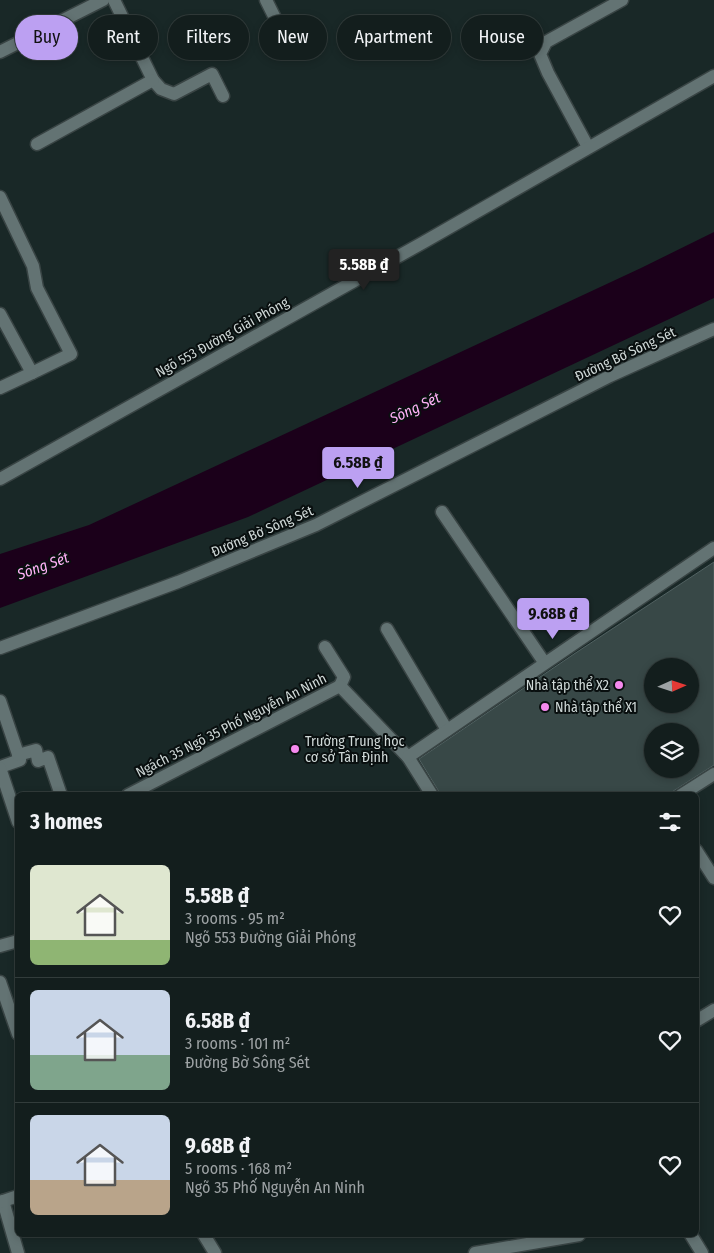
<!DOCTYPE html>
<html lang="en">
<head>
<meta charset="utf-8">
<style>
  body { margin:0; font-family:"Fira Sans Condensed",sans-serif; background:#1c2726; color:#f1f3f6; height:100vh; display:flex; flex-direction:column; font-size:19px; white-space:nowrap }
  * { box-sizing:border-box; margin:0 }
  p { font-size:16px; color:#9da2a4 }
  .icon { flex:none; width:28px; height:28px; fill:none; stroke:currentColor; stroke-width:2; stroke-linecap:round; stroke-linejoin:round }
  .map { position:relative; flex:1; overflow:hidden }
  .sheet { position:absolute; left:15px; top:792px; width:684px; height:445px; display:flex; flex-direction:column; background:#131e1d; border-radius:8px; box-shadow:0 2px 8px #0003,0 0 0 1px #323c3b }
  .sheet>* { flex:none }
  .top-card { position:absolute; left:15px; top:15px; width:685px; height:45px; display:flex; gap:10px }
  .needle { width:32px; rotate:87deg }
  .controls { position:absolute; left:644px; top:658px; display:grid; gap:10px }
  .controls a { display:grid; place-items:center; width:55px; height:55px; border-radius:50%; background:#131e1d; box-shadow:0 2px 8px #0003,0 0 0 1px #323c3b; font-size:25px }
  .price { position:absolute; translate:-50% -42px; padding:0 11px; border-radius:5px; background:#bca0f2; color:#111; font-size:16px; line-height:32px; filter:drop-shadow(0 1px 2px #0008) }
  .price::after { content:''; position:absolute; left:50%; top:30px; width:15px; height:11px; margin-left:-8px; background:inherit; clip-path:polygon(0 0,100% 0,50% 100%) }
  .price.on { background:#222; color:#fff }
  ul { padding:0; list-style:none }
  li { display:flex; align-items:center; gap:15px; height:125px; padding:0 15px }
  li+li { border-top:1px solid #323c3b }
  li span { display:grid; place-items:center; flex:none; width:140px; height:100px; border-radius:8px; color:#555 }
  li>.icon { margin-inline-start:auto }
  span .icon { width:60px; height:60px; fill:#fffc; stroke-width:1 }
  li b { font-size:21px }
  h2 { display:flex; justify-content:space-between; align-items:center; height:60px; padding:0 15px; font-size:21px }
  .pill { padding:0 18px; border-radius:22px; background:#131e1d; box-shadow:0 2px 8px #0003,0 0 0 1px #323c3b; font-size:18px; line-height:45px }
  .pill.on { background:#bca0f2; color:#111 }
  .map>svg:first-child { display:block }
  .water { fill:#1b001a }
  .building { fill:#384847; stroke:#526262; fill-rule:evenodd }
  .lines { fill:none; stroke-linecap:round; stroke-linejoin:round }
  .minor-casing { stroke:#394444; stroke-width:15 }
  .minor { stroke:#637373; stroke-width:12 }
  .poi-dot { fill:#f589ee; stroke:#090f0f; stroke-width:2 }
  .labels { text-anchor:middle; stroke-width:4; stroke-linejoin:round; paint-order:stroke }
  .street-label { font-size:14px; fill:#cfd8d7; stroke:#090f0f }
  .poi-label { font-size:14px; fill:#cfd8d7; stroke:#090f0f; text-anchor:start }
  .water-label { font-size:15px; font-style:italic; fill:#ffb2f8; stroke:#090f0f }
</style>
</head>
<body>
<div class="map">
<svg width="714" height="1253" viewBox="0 0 714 1253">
  <rect width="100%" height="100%" fill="#192827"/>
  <!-- water -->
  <path class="water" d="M714 232V298L248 517 0 608V554L89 525 641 268Z"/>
  <!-- building -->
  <path class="building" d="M714 562V765L667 795H441L419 759 574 654ZM652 666H690V704H652ZM652 731H690V769H652Z"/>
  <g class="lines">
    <defs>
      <g id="minor">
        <path d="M114 0 153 80 161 89 174 94 212 74 223 96"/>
        <path d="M266 0 284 36"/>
        <path d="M0 52 103 0"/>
        <path d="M37 144 153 80"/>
        <path d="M588 147 548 73 540 54 546 42 622 0"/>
        <path d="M0 197 33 266 37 288 71 354 32 373"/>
        <path d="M0 314 32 373 0 388"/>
        <path d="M0 479 424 242 714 76"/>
        <path d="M442 512 544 662"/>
        <path d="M387 629 447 730"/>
        <path d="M325 647 344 677 340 686"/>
        <path d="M0 648 178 582 316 525 610 376 714 329"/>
        <path d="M340 686 408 757 432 795"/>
        <path d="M0 701 20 760 0 767"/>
        <path d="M18 755 36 750 38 761 48 757 61 795"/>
        <path d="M408 757 714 548"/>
        <path d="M0 768 18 822"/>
        <path d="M128 795 340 686"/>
        <path d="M681 795 714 774"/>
        <path d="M696 850 714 878"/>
        <path d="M0 946 18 941"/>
        <path d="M0 982 18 1034"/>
        <path d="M696 1021 714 1010"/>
        <path d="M3 1201 18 1253"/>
        <path d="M0 1202 18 1196"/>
        <path d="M204 1235 215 1253"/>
        <path d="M691 1235 702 1253"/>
        <path d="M475 1253 579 1235"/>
      </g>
    </defs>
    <!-- minor casing -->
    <use href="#minor" class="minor-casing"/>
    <!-- minor -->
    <use href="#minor" class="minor"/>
  </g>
  <!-- markers -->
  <g class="poi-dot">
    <circle cx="619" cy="685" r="5"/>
    <circle cx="545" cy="707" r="5"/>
    <circle cx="295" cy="749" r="5"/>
  </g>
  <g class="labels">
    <!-- street labels -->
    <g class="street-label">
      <text transform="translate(222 337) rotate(-29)" y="5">Ngõ 553 Đường Giải Phóng</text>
      <text transform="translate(625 354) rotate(-25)" y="5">Đường Bờ Sông Sét</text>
      <text transform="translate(262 531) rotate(-23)" y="5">Đường Bờ Sông Sét</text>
      <text transform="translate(231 725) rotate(-27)" y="5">Ngách 35 Ngõ 35 Phố Nguyễn An Ninh</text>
    </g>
    <!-- poi labels -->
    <g class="poi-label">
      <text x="609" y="690" text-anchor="end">Nhà tập thể X2</text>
      <text x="555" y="712">Nhà tập thể X1</text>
      <text x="305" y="746">Trường Trung học<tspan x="305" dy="16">cơ sở Tân Định</tspan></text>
    </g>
    <!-- water labels -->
    <g class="water-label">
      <text transform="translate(415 408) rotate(-25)" y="5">Sông Sét</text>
      <text transform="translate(43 566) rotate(-20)" y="5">Sông Sét</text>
    </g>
  </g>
</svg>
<div class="controls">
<a><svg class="needle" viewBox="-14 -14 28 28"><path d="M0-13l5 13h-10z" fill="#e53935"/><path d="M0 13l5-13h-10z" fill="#9da2a4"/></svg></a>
<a><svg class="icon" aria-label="layers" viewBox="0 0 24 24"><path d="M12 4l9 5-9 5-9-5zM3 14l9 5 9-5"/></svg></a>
</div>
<b class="price on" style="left:364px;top:291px">5.58B ₫</b>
<b class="price" style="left:358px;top:489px">6.58B ₫</b>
<b class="price" style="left:553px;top:640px">9.68B ₫</b>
<div class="top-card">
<a class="pill on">Buy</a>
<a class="pill">Rent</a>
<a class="pill">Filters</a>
<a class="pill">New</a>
<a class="pill">Apartment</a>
<a class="pill">House</a>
</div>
<section class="sheet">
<h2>3 homes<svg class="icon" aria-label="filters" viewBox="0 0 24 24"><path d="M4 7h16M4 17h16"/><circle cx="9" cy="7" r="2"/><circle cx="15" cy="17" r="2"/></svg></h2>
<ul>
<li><span style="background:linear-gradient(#dfe7d0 75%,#8fb573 0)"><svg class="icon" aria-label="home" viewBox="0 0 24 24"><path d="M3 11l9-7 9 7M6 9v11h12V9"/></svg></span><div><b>5.58B ₫</b><p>3 rooms · 95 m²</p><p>Ngõ 553 Đường Giải Phóng</p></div><svg class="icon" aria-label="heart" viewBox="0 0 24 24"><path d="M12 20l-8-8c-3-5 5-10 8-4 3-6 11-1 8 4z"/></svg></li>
<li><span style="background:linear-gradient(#c9d6e8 65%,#7fa58c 0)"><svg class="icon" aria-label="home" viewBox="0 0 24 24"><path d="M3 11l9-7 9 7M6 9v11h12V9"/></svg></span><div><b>6.58B ₫</b><p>3 rooms · 101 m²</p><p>Đường Bờ Sông Sét</p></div><svg class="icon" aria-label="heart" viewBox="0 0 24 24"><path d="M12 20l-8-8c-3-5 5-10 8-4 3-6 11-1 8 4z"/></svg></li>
<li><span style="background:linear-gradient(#c9d6e8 65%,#b9a48a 0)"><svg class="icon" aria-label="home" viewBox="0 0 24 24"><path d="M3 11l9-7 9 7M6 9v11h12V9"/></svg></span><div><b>9.68B ₫</b><p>5 rooms · 168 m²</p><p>Ngõ 35 Phố Nguyễn An Ninh</p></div><svg class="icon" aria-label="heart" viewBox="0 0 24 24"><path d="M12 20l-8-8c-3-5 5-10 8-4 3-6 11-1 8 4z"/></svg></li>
</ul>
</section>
</div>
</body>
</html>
